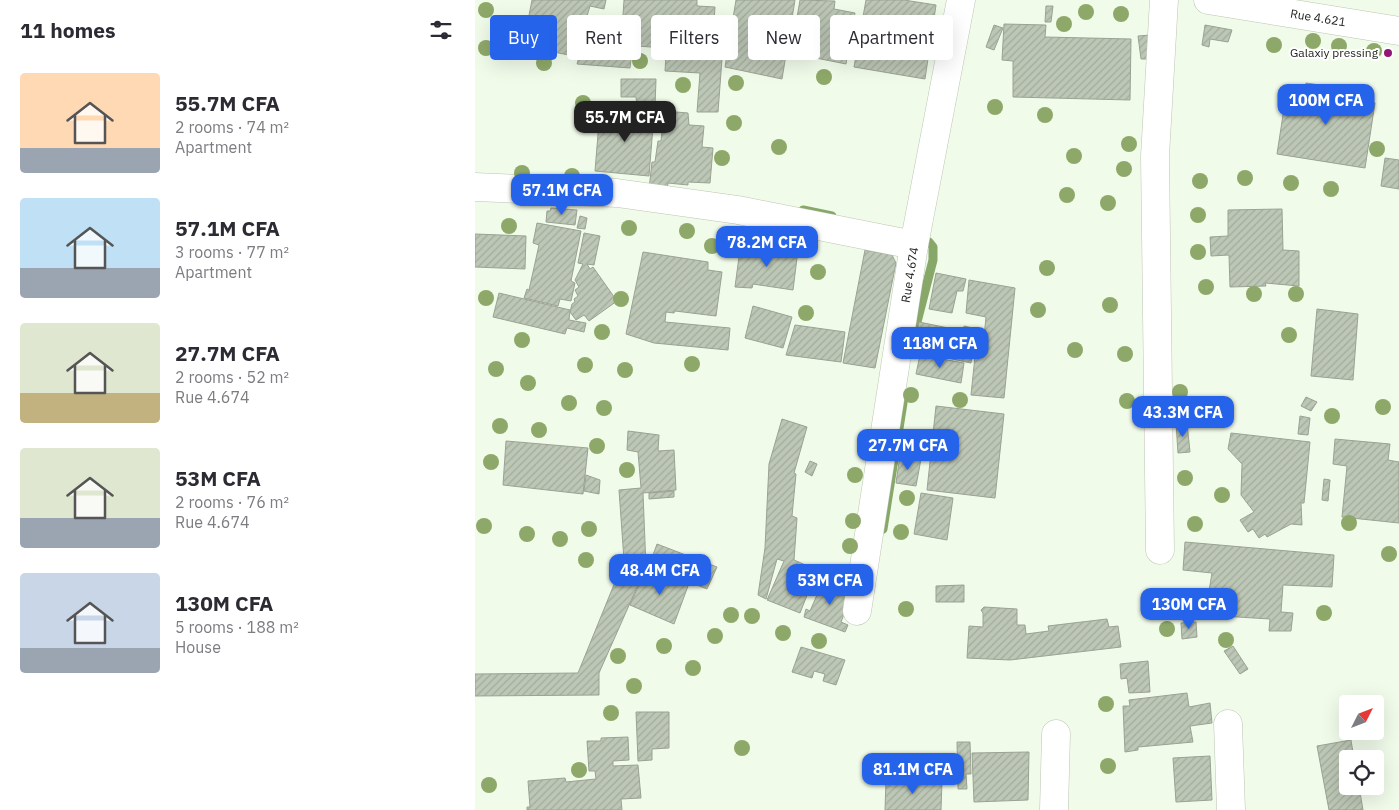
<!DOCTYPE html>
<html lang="en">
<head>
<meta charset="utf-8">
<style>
  body { margin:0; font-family:"IBM Plex Sans",sans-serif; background:#f7f7f7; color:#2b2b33; height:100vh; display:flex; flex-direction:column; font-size:19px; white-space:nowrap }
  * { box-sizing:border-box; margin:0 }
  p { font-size:16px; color:#7c7c81 }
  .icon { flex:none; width:28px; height:28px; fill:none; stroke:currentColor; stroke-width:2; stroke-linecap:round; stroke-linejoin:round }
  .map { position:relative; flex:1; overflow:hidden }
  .sheet { display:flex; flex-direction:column; background:#fff; width:475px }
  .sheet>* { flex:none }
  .hud { position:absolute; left:15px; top:15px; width:475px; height:45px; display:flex; gap:10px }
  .needle { width:32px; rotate:48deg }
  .controls { position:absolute; left:864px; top:695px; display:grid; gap:10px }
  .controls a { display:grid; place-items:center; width:45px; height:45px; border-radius:5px; background:#fff; box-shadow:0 5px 20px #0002; font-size:25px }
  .price { position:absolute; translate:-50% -42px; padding:0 11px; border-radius:10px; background:#2563eb; color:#fff; font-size:16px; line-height:32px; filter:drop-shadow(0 1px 2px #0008) }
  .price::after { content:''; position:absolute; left:50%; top:30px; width:15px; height:11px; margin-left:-8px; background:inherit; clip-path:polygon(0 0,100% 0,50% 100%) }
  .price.on { background:#222; color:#fff }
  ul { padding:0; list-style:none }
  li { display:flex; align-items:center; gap:15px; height:125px; padding:0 20px }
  li span { display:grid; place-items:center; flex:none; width:140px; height:100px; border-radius:5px; color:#555 }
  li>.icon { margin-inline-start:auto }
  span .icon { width:60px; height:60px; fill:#fffc; stroke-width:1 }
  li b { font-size:21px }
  h2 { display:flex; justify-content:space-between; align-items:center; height:60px; padding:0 20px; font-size:21px }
  .chip { padding:0 18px; border-radius:5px; background:#fff; box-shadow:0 5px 20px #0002; font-size:18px; line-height:45px }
  .chip.on { background:#2563eb; color:#fff }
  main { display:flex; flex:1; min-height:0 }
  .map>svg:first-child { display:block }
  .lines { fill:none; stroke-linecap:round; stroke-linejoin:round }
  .stream { stroke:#87a869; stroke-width:9 }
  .building { fill:url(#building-hatch); stroke:#9aa393 }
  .minor-casing { stroke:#bcc5b5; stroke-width:29 }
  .minor { stroke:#fff; stroke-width:28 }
  .tree { fill:#8ea869 }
  .poi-dot { fill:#921673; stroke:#fff; stroke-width:2 }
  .labels { text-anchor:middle; stroke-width:4; stroke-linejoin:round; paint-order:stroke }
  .street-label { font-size:12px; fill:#21241e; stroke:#fff }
  .poi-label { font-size:12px; fill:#21241e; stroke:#fff; text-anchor:end }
</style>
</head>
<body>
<main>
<section class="sheet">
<h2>11 homes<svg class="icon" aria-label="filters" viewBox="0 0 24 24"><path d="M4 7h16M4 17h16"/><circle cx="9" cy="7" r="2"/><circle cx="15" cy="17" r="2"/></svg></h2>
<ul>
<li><span style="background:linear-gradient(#ffd9b3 75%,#9aa5b1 0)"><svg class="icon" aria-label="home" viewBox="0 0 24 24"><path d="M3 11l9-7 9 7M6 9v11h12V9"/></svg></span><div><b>55.7M CFA</b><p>2 rooms · 74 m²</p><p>Apartment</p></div></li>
<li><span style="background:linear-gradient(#bfe0f5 70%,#9aa5b1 0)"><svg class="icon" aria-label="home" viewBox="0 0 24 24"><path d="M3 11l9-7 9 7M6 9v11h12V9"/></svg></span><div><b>57.1M CFA</b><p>3 rooms · 77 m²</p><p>Apartment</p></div></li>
<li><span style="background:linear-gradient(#dfe7d0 70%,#c2b280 0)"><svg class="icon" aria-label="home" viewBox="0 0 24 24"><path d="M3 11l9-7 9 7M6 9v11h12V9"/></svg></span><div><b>27.7M CFA</b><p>2 rooms · 52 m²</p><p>Rue 4.674</p></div></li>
<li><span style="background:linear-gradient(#dfe7d0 70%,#9aa5b1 0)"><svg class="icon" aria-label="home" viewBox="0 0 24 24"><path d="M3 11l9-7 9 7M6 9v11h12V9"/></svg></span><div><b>53M CFA</b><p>2 rooms · 76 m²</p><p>Rue 4.674</p></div></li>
<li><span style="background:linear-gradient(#c9d6e8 75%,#9aa5b1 0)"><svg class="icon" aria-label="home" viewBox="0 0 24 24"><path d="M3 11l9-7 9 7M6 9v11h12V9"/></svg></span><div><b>130M CFA</b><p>5 rooms · 188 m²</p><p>House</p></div></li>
</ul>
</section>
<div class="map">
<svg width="924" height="810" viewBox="0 0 924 810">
  <defs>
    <pattern id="building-hatch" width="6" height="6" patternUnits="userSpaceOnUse" patternTransform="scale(1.25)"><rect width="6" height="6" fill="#bdc7b6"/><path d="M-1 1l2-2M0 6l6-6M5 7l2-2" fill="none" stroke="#a2ab9c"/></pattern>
  </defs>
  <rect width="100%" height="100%" fill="#f1fbea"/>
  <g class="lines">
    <!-- stream -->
    <g class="stream">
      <path d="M328 210 357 216"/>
      <path d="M436 345 458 260V247L454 242"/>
      <path d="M408 529 428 403"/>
    </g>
  </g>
  <!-- building -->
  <g class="building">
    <path d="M57 0H131L129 9 115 6 112 16 128 19 123 50 157 52 155 68 102 64 104 57 48 46Z"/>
    <path d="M149 0H222V6L240 7 237 51 146 45Z"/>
    <path d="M261 0H320L307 79 250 67Z"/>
    <path d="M325 0 360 1 359 9 380 13 371 64 316 53Z"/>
    <path d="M391 0H429L461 5 450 79 379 67Z"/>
    <path d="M571 6H578L576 22H570Z"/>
    <path d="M529 24 571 25 570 37 656 39 655 100 538 97V61L527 60Z"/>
    <path d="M519 25 528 28 519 50 511 47Z"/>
    <path d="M730 25 757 30 753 42 735 39 734 47 727 45Z"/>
    <path d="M676 35 675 59H666L663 36Z"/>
    <path d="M191 55 247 59 243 112H222L225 73 190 71Z"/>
    <path d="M146 79H181L180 107H162L161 97H146Z"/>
    <path d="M831 83 877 90 876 99 900 103 890 168 802 154 812 89 829 93Z"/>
    <path d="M125 110 179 114 174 176 120 171Z"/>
    <path d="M189 111 213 113 214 125 229 126 227 147 238 148 235 183 213 182V185L193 183 192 191 174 189 177 162H180L183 141H186Z"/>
    <path d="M910 158 924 160V189L906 186Z"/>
    <path d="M76 208 102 210 100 225 71 222 72 211H75Z"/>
    <path d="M807 209 808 250 824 251V286L790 283 791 286 755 287 754 255 736 256 735 237 753 236V210Z"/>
    <path d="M105 216 112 218 110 229 102 228Z"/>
    <path d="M62 223 106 231 96 281 100 283 96 301 85 299 83 306 49 298 52 289 54 290 64 245 58 243Z"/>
    <circle cx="279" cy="240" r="8"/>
    <path d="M109 233 125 236 119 265 112 264 115 269 118 267 142 301 114 321 109 315 101 320 95 312 97 304 100 302 99 299 103 296 100 290 104 287 100 280 108 264 103 263Z"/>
    <path d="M0 234 51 236 50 269 0 267Z"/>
    <path d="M287 244 323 250 318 290 278 284 277 288 260 287 265 249 286 251Z"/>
    <path d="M390 250 417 255 421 263 400 368 368 363Z"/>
    <path d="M168 252 233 262V270L247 272 241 316 200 311 199 313 191 312 190 322 255 328 253 350 179 343 151 334Z"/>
    <path d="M461 273 491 279 488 291H482L477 313 454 309Z"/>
    <path d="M494 280 540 288 529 398 496 395 502 337H509L511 317 491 313Z"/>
    <path d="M24 293 95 310 94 320 111 323 109 332 92 328 90 334 18 317Z"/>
    <path d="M278 306 317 317 308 348 270 338Z"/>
    <path d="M842 309 883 314 878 380 836 376Z"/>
    <path d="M444 322 488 331 489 326 502 329 496 363 439 351Z"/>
    <path d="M320 325 370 332 366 362 311 355Z"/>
    <path d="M445 355 489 363 486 383 441 374Z"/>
    <path d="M831 397 842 402 836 411 826 406Z"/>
    <path d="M461 406 529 414 520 498 452 490Z"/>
    <path d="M825 416 835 418 833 435 823 434Z"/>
    <path d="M307 419 332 427 319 473 321 474 317 516 322 518 319 560 342 570 325 613 292 600 309 561 302 559 291 599 283 595 290 548 294 464Z"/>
    <path d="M701 423H712L715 452 703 453Z"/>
    <path d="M153 431 184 435 183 451 199 450 201 490 168 493 171 567 124 673V695L0 696V674L103 673 149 560 144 490 166 488 163 452 152 450Z"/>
    <path d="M756 433 835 442 829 503H826L827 525 816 524 792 537 790 534 784 538 778 529 773 532 765 520 779 512 766 495 767 464 753 449Z"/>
    <path d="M860 439 915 444 913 460 924 462V523L867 517 872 466 858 464Z"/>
    <path d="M31 441 113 448 108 494 28 485Z"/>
    <path d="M425 455 446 459 441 486 421 483Z"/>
    <path d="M335 461 342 464 337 476 330 472Z"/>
    <path d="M111 475 125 480 124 494 109 491Z"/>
    <path d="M849 479 855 480 853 501 847 500Z"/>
    <path d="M199 491V497L174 499V493Z"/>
    <path d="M446 493 478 498 472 540 439 534Z"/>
    <path d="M710 542 859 555 857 587 808 585 806 612 818 613 816 631H794L795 619 730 615 737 573 708 570Z"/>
    <path d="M182 544 242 567 232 589 174 566Z"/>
    <path d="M171 569 213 586 199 624 155 605Z"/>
    <path d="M349 579 378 591 366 622 373 625 370 632 329 617 331 609 335 611Z"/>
    <path d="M489 585V602H461V586Z"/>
    <path d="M509 607 542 609V625H550L551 634 574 631 573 626 632 619 634 627 643 626 646 647 535 660 492 658 494 626 508 627V613L506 610Z"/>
    <path d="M721 622 722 637 707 639 706 623Z"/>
    <path d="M758 646 773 669 765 674 749 651Z"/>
    <path d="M326 647 370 660 361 685 348 681 350 674 339 671 337 678 317 672Z"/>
    <path d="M673 661 675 692 654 693 652 678 646 679 645 664Z"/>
    <path d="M712 693 714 707 735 703 737 723 715 726 718 742 663 747V750L650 752 648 706H655L654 700Z"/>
    <path d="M161 712H194V748L177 749V760L163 761Z"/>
    <path d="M153 737 154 760 138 761V766L163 765 166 798 146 799 147 810H52V807H55L53 781 90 778 91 782 121 779 120 771H114L112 741H126V738Z"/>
    <path d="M876 740 879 759H872V786H884L888 810H854L842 746Z"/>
    <path d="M482 742H495L496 774H491L492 789H483Z"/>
    <path d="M554 752 553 800 499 802 497 753Z"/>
    <path d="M735 756 737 800 701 802 698 758Z"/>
    <path d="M411 779 467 781 466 810H410Z"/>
  </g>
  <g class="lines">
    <defs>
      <g id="minor">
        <path d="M733 0 924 31"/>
        <path d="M0 187 142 193 263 210 439 245"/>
        <path d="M685 550 680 156 689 0"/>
        <path d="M382 611 439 245 486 0"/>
        <path d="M753 724 756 810"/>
        <path d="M579 810 581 734"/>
      </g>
    </defs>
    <!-- minor casing -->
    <use href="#minor" class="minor-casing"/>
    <!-- minor -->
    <use href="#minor" class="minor"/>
  </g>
  <!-- trees -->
  <g class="tree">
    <circle cx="11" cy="10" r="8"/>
    <circle cx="611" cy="12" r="8"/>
    <circle cx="646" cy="14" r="8"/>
    <circle cx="589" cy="24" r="8"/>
    <circle cx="838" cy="41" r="8"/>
    <circle cx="799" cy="45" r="8"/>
    <circle cx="864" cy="46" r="8"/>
    <circle cx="11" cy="48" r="8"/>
    <circle cx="899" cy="51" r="8"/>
    <circle cx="165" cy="61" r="8"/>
    <circle cx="69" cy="63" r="8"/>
    <circle cx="349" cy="77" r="8"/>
    <circle cx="261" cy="83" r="8"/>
    <circle cx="208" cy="85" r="8"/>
    <circle cx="108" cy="103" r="8"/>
    <circle cx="520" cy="107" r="8"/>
    <circle cx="570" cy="115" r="8"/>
    <circle cx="259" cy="123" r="8"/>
    <circle cx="654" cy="144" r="8"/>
    <circle cx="304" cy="147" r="8"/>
    <circle cx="902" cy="149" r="8"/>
    <circle cx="599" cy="156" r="8"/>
    <circle cx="247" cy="158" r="8"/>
    <circle cx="649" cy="169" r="8"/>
    <circle cx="47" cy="173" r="8"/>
    <circle cx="97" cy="176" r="8"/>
    <circle cx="770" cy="178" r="8"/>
    <circle cx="725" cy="181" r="8"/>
    <circle cx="816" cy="183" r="8"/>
    <circle cx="856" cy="189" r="8"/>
    <circle cx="592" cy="195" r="8"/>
    <circle cx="633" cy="203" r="8"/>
    <circle cx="723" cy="215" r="8"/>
    <circle cx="34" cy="226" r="8"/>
    <circle cx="154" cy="228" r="8"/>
    <circle cx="212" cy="231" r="8"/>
    <circle cx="237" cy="246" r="8"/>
    <circle cx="723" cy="252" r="8"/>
    <circle cx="572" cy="268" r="8"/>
    <circle cx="343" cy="272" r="8"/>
    <circle cx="731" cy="287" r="8"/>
    <circle cx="779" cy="294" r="8"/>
    <circle cx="821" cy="294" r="8"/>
    <circle cx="11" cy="298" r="8"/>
    <circle cx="146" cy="299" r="8"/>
    <circle cx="635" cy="305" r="8"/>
    <circle cx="563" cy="310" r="8"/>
    <circle cx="331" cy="313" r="8"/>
    <circle cx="127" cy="332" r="8"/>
    <circle cx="814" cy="335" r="8"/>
    <circle cx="47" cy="340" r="8"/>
    <circle cx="600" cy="350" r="8"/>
    <circle cx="650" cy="354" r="8"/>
    <circle cx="217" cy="364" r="8"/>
    <circle cx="110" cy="365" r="8"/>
    <circle cx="21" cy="369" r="8"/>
    <circle cx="150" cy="370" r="8"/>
    <circle cx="53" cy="383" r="8"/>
    <circle cx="705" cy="392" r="8"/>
    <circle cx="436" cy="395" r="8"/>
    <circle cx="485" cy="400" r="8"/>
    <circle cx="652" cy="401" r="8"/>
    <circle cx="94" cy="403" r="8"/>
    <circle cx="908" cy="407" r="8"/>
    <circle cx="129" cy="408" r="8"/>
    <circle cx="728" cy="411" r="8"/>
    <circle cx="857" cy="416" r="8"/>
    <circle cx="25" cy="426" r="8"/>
    <circle cx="64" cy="430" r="8"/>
    <circle cx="122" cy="446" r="8"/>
    <circle cx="16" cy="462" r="8"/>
    <circle cx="152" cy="470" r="8"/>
    <circle cx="380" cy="475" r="8"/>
    <circle cx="710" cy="478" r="8"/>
    <circle cx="747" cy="495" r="8"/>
    <circle cx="432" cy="498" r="8"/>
    <circle cx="378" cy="521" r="8"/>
    <circle cx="874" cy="523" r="8"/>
    <circle cx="720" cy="524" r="8"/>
    <circle cx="9" cy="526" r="8"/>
    <circle cx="114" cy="529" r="8"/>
    <circle cx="426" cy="532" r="8"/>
    <circle cx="52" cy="534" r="8"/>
    <circle cx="85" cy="539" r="8"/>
    <circle cx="375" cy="546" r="8"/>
    <circle cx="914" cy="554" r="8"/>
    <circle cx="111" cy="560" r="8"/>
    <circle cx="373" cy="578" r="8"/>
    <circle cx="431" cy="609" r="8"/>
    <circle cx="849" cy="613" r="8"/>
    <circle cx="256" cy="615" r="8"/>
    <circle cx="277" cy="616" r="8"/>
    <circle cx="692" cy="629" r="8"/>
    <circle cx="308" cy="633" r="8"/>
    <circle cx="240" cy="636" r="8"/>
    <circle cx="751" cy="640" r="8"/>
    <circle cx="344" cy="641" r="8"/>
    <circle cx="189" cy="646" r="8"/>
    <circle cx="143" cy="656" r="8"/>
    <circle cx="218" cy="668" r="8"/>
    <circle cx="159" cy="686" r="8"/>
    <circle cx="631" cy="704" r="8"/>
    <circle cx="136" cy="713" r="8"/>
    <circle cx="267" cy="748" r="8"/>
    <circle cx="633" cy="766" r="8"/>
    <circle cx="104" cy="770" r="8"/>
    <circle cx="14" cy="785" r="8"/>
  </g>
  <!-- markers -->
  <circle class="poi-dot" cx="913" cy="53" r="5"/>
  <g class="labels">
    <!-- street labels -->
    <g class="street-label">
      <text transform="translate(843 18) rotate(9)" y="4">Rue 4.621</text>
      <text transform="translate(435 275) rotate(-81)" y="4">Rue 4.674</text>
    </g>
    <!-- poi labels -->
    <g class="poi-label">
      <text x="903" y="57">Galaxiy pressing</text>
    </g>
  </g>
</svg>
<div class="controls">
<a><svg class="needle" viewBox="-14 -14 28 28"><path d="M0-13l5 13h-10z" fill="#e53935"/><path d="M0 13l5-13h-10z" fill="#7c7c81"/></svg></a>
<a><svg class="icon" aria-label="locate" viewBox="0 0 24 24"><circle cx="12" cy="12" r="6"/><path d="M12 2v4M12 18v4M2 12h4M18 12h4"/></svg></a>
</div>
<b class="price" style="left:851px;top:126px">100M CFA</b>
<b class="price on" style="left:150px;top:143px">55.7M CFA</b>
<b class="price" style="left:87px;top:216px">57.1M CFA</b>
<b class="price" style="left:292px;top:268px">78.2M CFA</b>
<b class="price" style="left:465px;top:369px">118M CFA</b>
<b class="price" style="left:708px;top:438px">43.3M CFA</b>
<b class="price" style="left:433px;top:471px">27.7M CFA</b>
<b class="price" style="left:185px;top:596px">48.4M CFA</b>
<b class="price" style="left:355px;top:606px">53M CFA</b>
<b class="price" style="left:714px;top:630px">130M CFA</b>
<b class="price" style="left:438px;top:795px">81.1M CFA</b>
<div class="hud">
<a class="chip on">Buy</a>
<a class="chip">Rent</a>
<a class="chip">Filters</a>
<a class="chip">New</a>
<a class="chip">Apartment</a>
</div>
</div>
</main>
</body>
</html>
